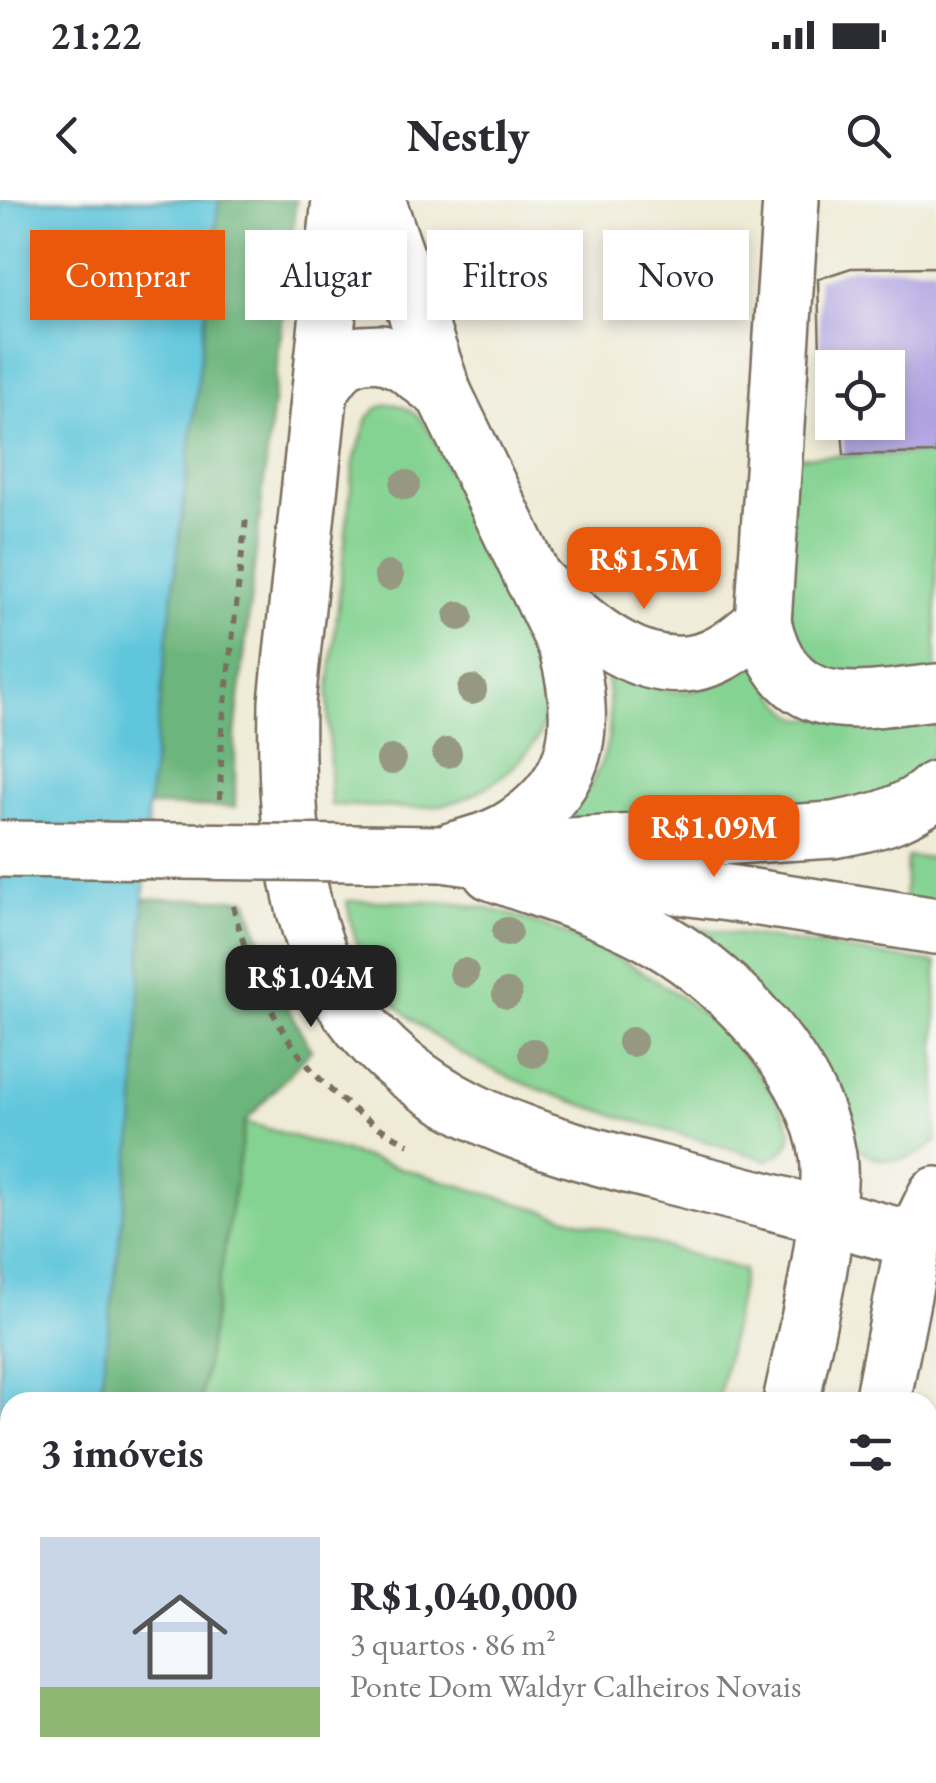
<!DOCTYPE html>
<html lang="pt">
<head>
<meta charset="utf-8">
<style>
  body { margin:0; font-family:"EB Garamond",serif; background:#f2f2f3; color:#2b2b33; height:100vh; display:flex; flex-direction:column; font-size:38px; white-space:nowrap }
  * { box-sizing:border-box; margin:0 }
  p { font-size:32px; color:#7c7c81 }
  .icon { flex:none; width:55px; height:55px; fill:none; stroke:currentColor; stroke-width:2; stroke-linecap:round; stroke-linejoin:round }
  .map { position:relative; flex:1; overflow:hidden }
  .panel { position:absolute; left:0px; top:1192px; width:938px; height:392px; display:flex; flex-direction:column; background:#fff; border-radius:30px 30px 0 0; box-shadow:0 5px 15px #0003 }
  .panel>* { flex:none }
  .hud { position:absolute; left:30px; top:30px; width:878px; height:90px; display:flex; gap:20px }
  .tools { position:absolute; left:815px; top:150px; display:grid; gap:20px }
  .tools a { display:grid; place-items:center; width:90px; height:90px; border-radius:0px; background:#fff; box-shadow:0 5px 15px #0003; font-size:50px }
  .price { position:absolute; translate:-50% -85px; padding:0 22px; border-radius:20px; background:#ea580c; color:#fff; font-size:32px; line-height:65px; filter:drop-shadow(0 2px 5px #0008) }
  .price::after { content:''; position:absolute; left:50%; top:60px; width:30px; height:22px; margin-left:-15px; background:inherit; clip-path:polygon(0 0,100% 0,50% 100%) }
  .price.on { background:#222; color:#fff }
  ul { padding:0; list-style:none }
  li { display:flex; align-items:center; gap:30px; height:250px; padding:0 40px }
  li+li { border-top:2px solid #e1e1e2 }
  li span { display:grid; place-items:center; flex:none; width:280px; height:200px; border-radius:0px; color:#555 }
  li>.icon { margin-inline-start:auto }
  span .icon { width:120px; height:120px; fill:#fffc; stroke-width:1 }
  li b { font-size:42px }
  h2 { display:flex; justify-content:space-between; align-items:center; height:120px; padding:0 40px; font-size:42px }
  .pill { padding:0 35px; border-radius:0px; background:#fff; box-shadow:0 5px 15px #0003; font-size:35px; line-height:90px }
  .pill.on { background:#ea580c; color:#fff }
  .status { display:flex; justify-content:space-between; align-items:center; height:70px; padding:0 50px; background:#fff; direction:ltr }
  .status svg { height:28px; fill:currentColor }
  header { display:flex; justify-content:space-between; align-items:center; height:130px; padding:0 40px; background:#fff; font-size:45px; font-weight:800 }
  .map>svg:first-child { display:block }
  .green { fill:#85d392; stroke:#607e58; stroke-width:2.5 }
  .forest { fill:#6cb57c; stroke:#54704d; stroke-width:2.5 }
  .water { fill:#5fc6dc; stroke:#4d787d; stroke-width:2.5 }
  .building { fill:#ab9ce0; fill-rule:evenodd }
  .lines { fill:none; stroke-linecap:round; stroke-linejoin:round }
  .minor-casing { stroke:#7a6e5e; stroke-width:60 }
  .major-casing { stroke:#7a6e5e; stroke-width:60 }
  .path { stroke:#7a6e5e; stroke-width:6; stroke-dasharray:8 8; stroke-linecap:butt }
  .minor { stroke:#fff; stroke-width:55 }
  .major { stroke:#fff; stroke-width:55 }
  .major-bridge-casing { stroke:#7a6e5e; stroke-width:60; stroke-linecap:butt }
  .major-bridge { stroke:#fff; stroke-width:55 }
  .tree { fill:#969881 }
</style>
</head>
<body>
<div class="status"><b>21:22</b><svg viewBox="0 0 49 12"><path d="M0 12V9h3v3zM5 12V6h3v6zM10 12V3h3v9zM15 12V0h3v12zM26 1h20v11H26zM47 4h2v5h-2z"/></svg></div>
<header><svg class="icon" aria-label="back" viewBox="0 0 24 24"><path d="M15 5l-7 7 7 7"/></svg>Nestly<svg class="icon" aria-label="search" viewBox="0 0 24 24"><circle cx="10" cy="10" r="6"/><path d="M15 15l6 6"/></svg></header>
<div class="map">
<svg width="936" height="1583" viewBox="0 0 936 1583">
  <rect width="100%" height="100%" fill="#f6f6f2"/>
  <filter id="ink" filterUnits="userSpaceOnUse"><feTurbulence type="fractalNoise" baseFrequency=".01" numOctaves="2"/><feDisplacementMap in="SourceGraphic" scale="20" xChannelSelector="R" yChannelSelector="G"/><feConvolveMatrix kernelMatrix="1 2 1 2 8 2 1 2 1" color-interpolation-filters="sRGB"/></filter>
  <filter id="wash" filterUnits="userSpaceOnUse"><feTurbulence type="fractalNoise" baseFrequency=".0048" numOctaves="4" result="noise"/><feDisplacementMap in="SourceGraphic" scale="40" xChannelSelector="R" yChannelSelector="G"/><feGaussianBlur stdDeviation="2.25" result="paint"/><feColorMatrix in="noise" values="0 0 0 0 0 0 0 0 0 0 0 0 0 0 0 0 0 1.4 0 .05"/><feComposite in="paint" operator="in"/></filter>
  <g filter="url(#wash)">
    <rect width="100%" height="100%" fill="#efebd6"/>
    <!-- green -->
    <g class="green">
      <path d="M388 204C409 204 420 217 431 233L539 466C547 487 549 512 539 534 524 565 481 596 448 604 415 612 366 605 331 605L328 497 354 261 368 218 376 209Z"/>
      <path d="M936 253V484L792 470 783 257Z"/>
      <path d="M757 454C769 480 775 505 802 519L936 515C936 523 936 532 936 540 931 571 888 592 862 602L558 625C610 572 619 530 603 458 673 501 689 506 757 454Z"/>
      <path d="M907 657 936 658V708L904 702Z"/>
      <path d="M347 701C405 701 465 698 521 718 564 732 607 751 646 774 670 789 693 805 714 824 734 841 785 903 790 928 794 945 781 957 766 960 645 918 426 884 364 760 355 742 350 720 347 701Z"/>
      <path d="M684 726 936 763V942C913 962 884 967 859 949Z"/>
      <path d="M245 922 744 1070 718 1202H198Z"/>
      <path d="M936 1217V1321L928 1330V1263Z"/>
      <path d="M928 1416 936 1422V1583H862L864 1575H928Z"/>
      <path d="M136 1575H646L645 1583H135Z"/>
    </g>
    <!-- forest -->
    <g class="forest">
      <path d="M219 0H296L235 535V607L148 606Z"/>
      <path d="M141 699H247L275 783 311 850 245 922 200 1202H99L134 927Z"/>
      <path d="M46 1575H138L137 1583H45Z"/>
    </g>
    <!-- water -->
    <path class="water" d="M0 0H219L148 606 134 927 99 1202H10V1575H46L45 1583H0Z"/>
    <g id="blocks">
      <!-- building -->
      <path class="building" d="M936 67V253L844 255 842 231H822L818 79 851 68ZM832 168H888V222H832Z"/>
    </g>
  </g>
  <g filter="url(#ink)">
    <use href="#blocks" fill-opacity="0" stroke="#7a6e5e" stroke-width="2.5"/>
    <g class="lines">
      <defs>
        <g id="minor">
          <path d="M340 0 287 502C285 600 290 728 349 810 428 922 570 950 694 982 768 1001 841 1020 914 1040"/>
          <path d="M791 0 763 422C786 521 857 501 936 492"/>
          <path d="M533 379C579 421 642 485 711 458 731 450 747 435 763 422"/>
          <path d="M504 650 833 630C871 623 907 616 936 589"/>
          <path d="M491 672C547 693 608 709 660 740 732 782 815 870 828 956 831 976 828 996 826 1016 820 1079 804 1140 791 1202"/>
          <path d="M882 1202 914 1040 936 995"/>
          <path d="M711 1583 712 1575"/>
          <path d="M805 1583 806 1575"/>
        </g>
        <g id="major">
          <path d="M377 0 444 194"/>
          <path d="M321 189 341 162 361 154 382 153 405 164 444 194 566 446C587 519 584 581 515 626 493 641 465 646 441 654"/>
          <path d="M449 655 728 693 936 726"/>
        </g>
      </defs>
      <!-- minor casing -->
      <use href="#minor" class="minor-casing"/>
      <!-- major casing -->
      <use href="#major" class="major-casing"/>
      <!-- path -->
      <g class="path">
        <path d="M220 599 222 530 246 318"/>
        <path d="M233 706C260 811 308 895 409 944"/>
        <path d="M928 1359 936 1352"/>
        <path d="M928 1400 936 1405"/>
      </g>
      <!-- minor -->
      <use href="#minor" class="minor"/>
      <!-- major -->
      <use href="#major" class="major"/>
      <defs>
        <path id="major-bridge" d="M0 649 441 654"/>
      </defs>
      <!-- major-bridge casing -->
      <use href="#major-bridge" class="major-bridge-casing"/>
      <!-- major-bridge -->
      <use href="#major-bridge" class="major-bridge"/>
    </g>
    <!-- trees -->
    <g class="tree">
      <circle cx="405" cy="285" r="15"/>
      <circle cx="389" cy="376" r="15"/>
      <circle cx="459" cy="416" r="15"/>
      <circle cx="472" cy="490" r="15"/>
      <circle cx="447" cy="553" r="15"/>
      <circle cx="391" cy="560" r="15"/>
      <circle cx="507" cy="732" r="15"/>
      <circle cx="464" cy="773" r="15"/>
      <circle cx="507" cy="794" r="15"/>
      <circle cx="632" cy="842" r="15"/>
      <circle cx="533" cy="853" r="15"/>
    </g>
  </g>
</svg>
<div class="tools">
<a><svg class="icon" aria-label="locate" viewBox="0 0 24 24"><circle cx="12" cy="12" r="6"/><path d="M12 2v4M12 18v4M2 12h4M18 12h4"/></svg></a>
</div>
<b class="price" style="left:644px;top:412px">R$1.5M</b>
<b class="price" style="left:714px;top:680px">R$1.09M</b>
<b class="price on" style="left:311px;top:830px">R$1.04M</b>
<div class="hud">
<a class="pill on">Comprar</a>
<a class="pill">Alugar</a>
<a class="pill">Filtros</a>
<a class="pill">Novo</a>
</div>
<section class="panel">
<h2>3 imóveis<svg class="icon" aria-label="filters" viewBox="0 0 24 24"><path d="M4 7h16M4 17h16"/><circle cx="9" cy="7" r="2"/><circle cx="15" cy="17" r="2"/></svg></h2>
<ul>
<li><span style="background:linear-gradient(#c9d6e8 75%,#8fb573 0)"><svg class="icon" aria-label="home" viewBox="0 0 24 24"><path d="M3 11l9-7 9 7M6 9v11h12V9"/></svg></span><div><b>R$1,040,000</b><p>3 quartos · 86 m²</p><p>Ponte Dom Waldyr Calheiros Novais</p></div></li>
</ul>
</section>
</div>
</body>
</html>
